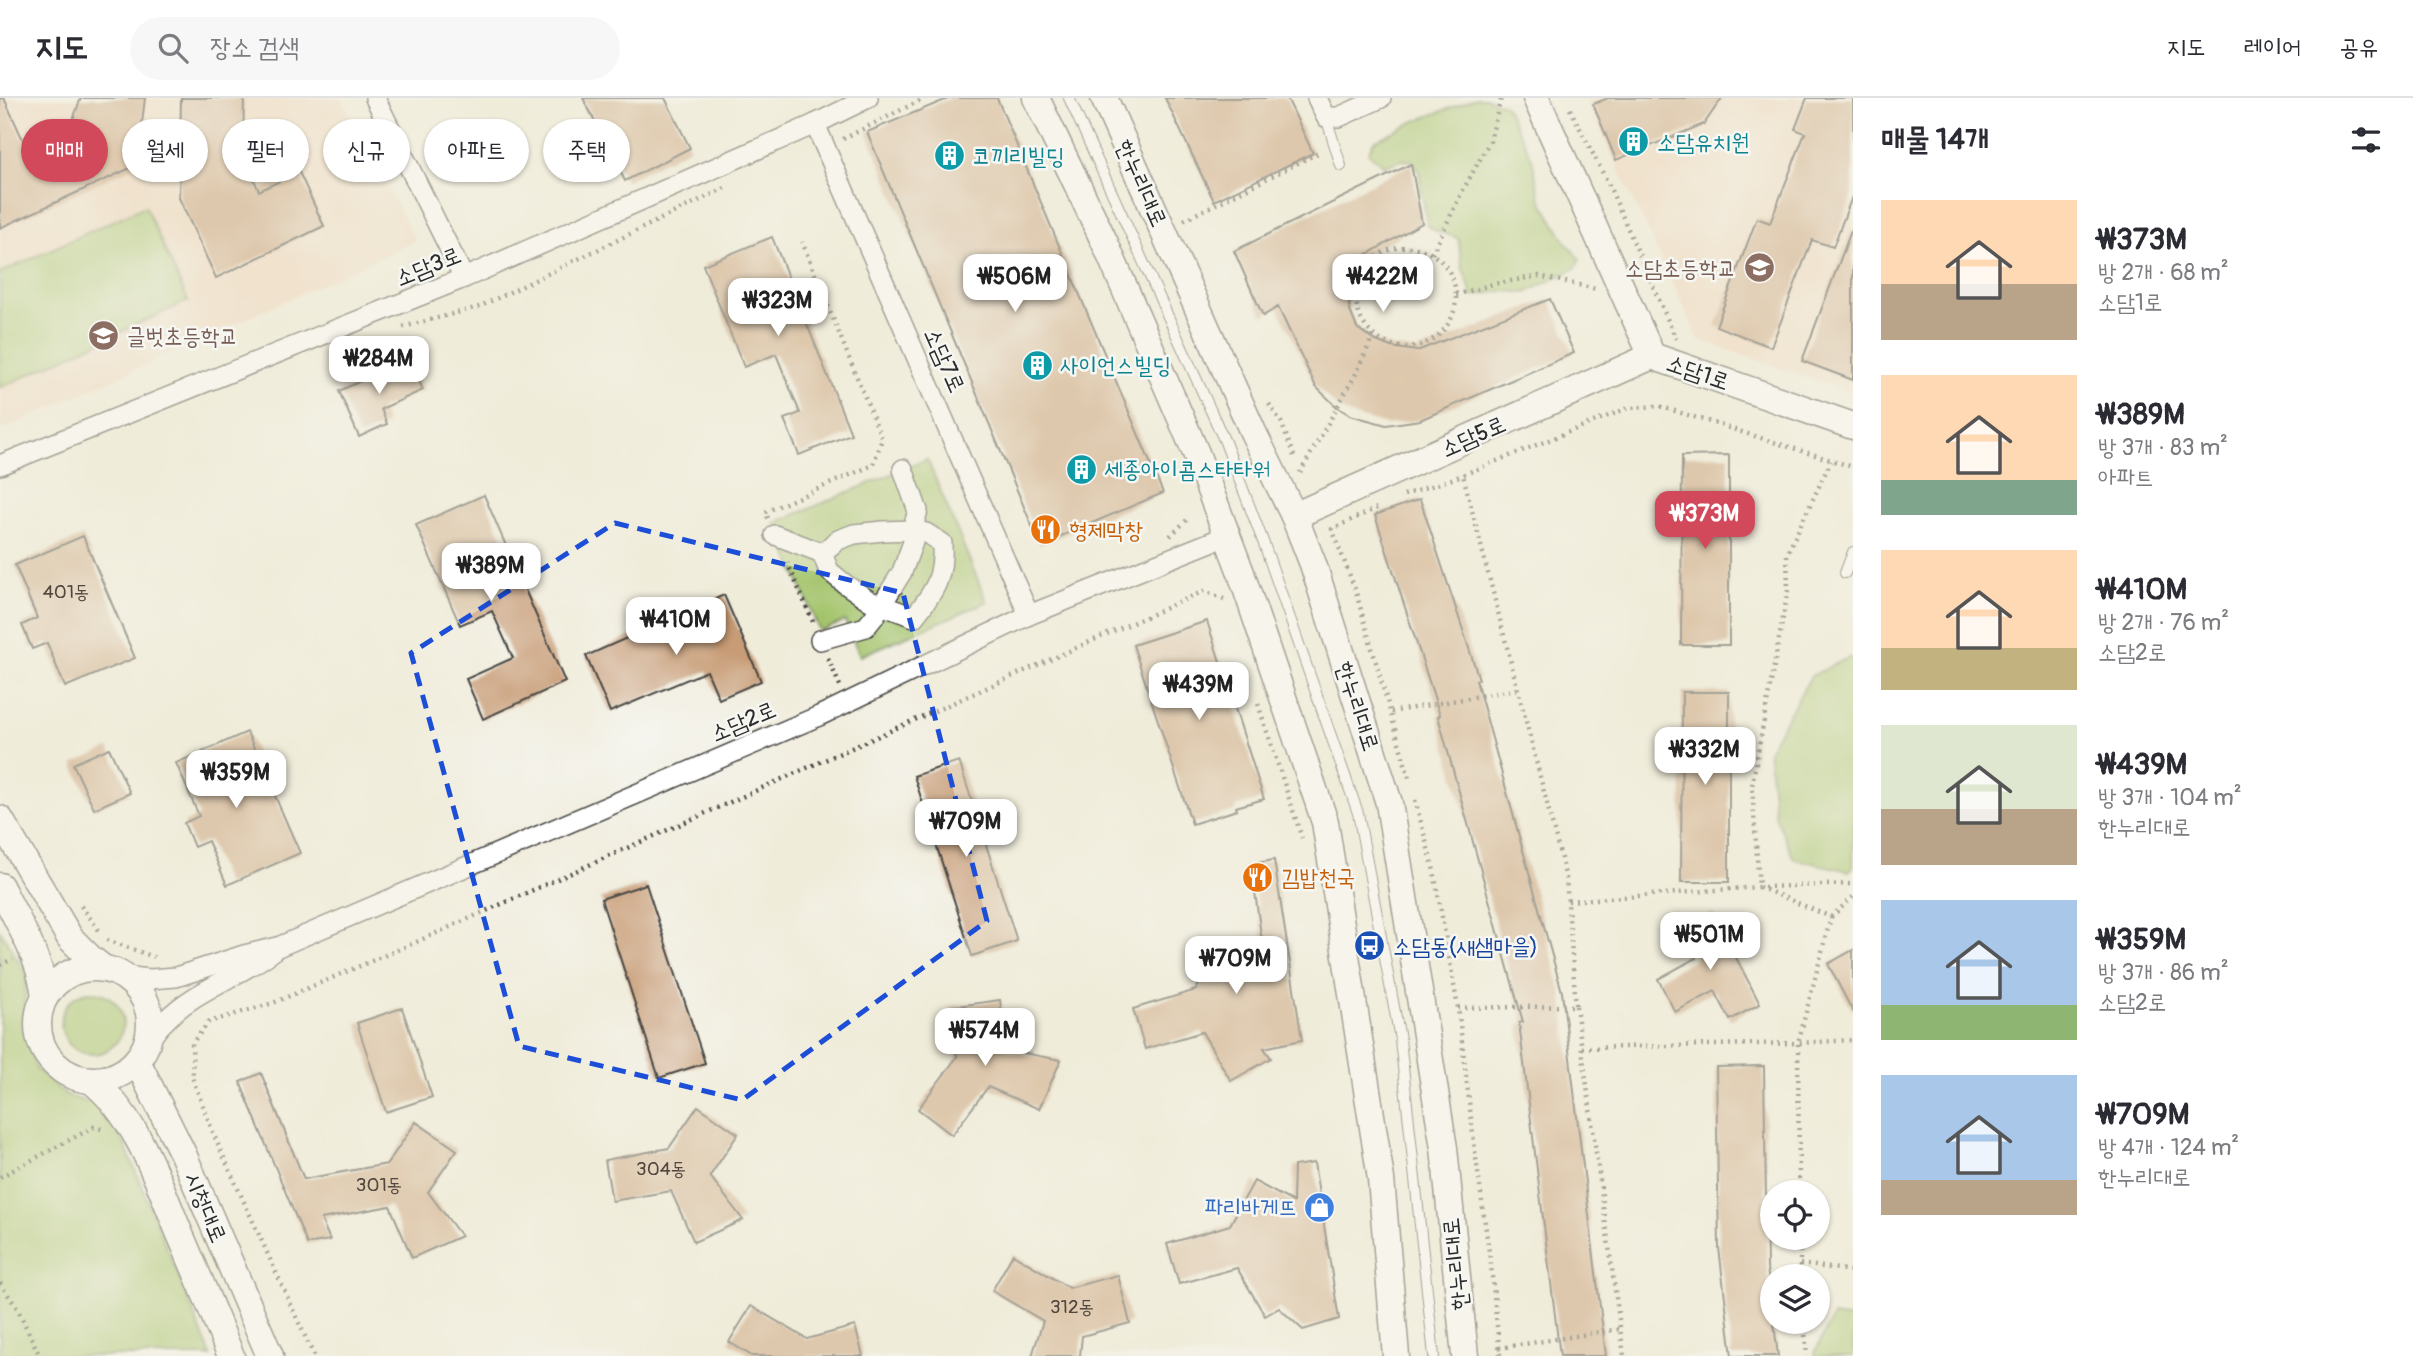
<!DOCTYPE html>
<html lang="ko">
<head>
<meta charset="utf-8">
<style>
  body { margin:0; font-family:Pangolin,"Poor Story",sans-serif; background:#f7f7f7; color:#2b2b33; height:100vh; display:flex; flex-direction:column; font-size:26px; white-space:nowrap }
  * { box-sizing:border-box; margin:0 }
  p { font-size:23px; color:#7c7c81 }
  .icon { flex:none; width:38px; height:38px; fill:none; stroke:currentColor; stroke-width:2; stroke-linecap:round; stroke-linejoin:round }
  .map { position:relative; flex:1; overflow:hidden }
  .drawer { display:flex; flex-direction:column; background:#fff; width:560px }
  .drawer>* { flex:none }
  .top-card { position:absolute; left:21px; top:21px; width:665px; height:63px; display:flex; gap:14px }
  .buttons { position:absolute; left:1760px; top:1082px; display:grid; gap:14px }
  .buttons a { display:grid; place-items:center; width:70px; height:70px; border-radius:50%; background:#fff; box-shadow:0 2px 5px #0004; font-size:35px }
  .price { position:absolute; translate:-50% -60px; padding:0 16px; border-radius:14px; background:#fff; color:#222; font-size:23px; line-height:46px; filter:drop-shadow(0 2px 4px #0008) }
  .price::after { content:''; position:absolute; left:50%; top:42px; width:21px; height:16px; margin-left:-10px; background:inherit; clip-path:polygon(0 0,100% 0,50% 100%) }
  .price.selected { background:#d1495b; color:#fff }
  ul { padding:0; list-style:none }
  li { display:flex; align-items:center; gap:21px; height:175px; padding:0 28px }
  li span { display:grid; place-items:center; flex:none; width:196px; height:140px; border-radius:0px; color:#555 }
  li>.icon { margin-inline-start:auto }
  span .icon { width:84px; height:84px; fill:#fffc; stroke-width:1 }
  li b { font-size:30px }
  h2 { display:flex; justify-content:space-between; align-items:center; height:84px; padding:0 28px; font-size:30px }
  .pill { padding:0 24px; border-radius:32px; background:#fff; box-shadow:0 2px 5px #0004; font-size:24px; line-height:63px }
  .pill.selected { background:#d1495b; color:#fff }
  header { display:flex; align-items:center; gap:42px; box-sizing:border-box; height:98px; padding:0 35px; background:#fff; border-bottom:2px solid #e1e1e2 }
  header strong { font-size:33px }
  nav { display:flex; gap:38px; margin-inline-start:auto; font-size:24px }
  .search { width:490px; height:63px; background:#f7f7f7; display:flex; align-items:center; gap:18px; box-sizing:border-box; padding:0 24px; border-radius:38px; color:#7c7c81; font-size:26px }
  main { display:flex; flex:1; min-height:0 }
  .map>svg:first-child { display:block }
  .built { fill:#f0d5bc }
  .green { fill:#a4c46c; stroke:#68784c; stroke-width:2 }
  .building { fill:#c89c76 }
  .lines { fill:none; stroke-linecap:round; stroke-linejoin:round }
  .lane-casing { stroke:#494845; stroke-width:12 }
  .street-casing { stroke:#494845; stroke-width:22 }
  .secondary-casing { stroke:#494845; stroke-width:29 }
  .path { stroke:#494845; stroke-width:4.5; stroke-dasharray:2 5; stroke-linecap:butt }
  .lane { stroke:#fff; stroke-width:10 }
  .street { stroke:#fff; stroke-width:19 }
  .secondary { stroke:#fff; stroke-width:26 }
  .marked { fill:none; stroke:#1d4ed8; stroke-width:5; stroke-dasharray:14 9; stroke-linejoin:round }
  .labels { text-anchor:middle; stroke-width:5; stroke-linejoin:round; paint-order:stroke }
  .number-label { font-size:19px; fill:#52473e }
  .culture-label { font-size:23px; fill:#0d838f; stroke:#f6f6f2; text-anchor:start }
  .street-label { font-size:23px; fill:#2b2b2b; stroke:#f6f6f2 }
  .education-label { font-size:23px; fill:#785e54; stroke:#f6f6f2; text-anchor:end }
  .food-label { font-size:23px; fill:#c56008; stroke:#f6f6f2; text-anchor:start }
  .transit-label { font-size:23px; fill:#164399; stroke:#f6f6f2; text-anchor:start }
  .shop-label { font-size:23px; fill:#366cbe; stroke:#f6f6f2; text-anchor:end }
</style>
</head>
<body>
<header>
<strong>지도</strong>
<div class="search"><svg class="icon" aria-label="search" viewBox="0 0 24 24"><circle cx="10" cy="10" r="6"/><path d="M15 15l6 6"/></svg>장소 검색</div>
<nav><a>지도</a><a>레이어</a><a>공유</a></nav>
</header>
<main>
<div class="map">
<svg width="1853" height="1258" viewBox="0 0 1853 1258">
  <rect width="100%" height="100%" fill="#f6f6f2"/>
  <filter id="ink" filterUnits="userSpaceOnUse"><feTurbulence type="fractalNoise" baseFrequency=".0143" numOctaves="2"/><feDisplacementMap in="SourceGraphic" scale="14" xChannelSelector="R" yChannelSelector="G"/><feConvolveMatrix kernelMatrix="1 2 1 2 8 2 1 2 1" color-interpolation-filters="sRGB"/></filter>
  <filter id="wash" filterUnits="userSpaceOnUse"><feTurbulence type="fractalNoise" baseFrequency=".00686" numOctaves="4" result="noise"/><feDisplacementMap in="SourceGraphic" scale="28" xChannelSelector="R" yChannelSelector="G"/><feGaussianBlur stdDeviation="1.57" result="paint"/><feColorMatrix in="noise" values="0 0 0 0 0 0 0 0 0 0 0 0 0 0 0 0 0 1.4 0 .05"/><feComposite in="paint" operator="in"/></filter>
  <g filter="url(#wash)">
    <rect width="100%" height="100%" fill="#f0ecda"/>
    <!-- built -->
    <g class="built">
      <path d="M0 0H341L416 143 0 333Z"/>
      <path d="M1585 0H1853V295L1699 242Z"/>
    </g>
    <!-- green -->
    <g class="green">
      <path d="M1477 0H1485L1505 7 1532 60 1540 100 1565 143 1580 161 1576 170 1526 195 1503 193 1473 198 1462 169 1458 140 1436 133 1427 127 1419 74 1412 63 1402 62 1384 68 1368 55 1374 43 1413 24Z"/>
      <path d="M145 108 188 203 0 290V175Z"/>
      <path d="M927 361 987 504 860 558 845 523 820 534 775 425Z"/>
      <path d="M1850 559 1853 562V769L1849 773 1794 761 1775 718 1768 652 1811 578Z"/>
      <path d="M0 832 27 877 22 928 36 971 67 998 97 1006 123 1042 211 1258H0Z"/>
      <circle cx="92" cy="925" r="31"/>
      <path d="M1833 1218 1853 1221V1258H1815V1254Z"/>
    </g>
    <g id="blocks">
      <!-- building -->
      <g class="building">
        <path d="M0 0H4L27 51 69 32 81 0H145L137 67 0 130Z"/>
        <path d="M181 0H244L243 57 259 93 299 74 324 128 216 180 179 100Z"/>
        <path d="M583 0H665L690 50 625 83Z"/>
        <path d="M950 0H997L1163 395 1040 447 867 34Z"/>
        <path d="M1165 0H1287L1313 55 1214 103Z"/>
        <path d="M1608 0H1722L1704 26 1616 62 1593 6Z"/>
        <path d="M1807 0H1853V96L1833 149 1812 142 1771 249 1716 228 1757 120 1770 125 1805 35 1795 31Z"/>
        <path d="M1411 66 1422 125 1359 161 1347 189 1350 213 1357 230 1374 242 1391 249 1417 253 1550 201 1574 255 1420 322 1386 327 1350 317 1337 309 1316 289 1278 209 1263 218 1234 153Z"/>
        <path d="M1851 133H1853V282L1802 263Z"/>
        <path d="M772 139 851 336 799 357 784 321 800 315 776 256 744 269 703 167Z"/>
        <path d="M409 261 423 292 381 311 387 326 359 339 339 293Z"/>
        <path d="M1729 357V547H1681L1682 358Z"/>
        <path d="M484 397 565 584 483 621 466 581 513 560 492 513 460 527 416 427Z"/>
        <path d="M1420 401 1479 581 1476 582 1562 894 1606 1258H1560L1519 925 1523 924 1438 618 1440 617 1375 417Z"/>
        <path d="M83 438 135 560 65 589 47 545 32 551 22 527 37 520 15 467Z"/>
        <path d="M724 497 761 583 719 601 707 573 610 614 586 558Z"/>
        <path d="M1207 523 1264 701 1236 709 1237 712 1192 726 1133 547Z"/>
        <path d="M1682 594H1729V784H1681Z"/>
        <path d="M247 634 300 755 227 787 208 743 194 749 184 725 199 718 176 665Z"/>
        <path d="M109 650 130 695 94 711 73 666Z"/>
        <path d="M959 663 1017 843 972 858 914 678Z"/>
        <path d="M1274 762 1302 942 1264 950 1271 960 1231 983 1202 934 1145 951 1133 911 1196 892 1219 847 1266 872 1251 766Z"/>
        <path d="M646 786 705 965 659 980 601 801Z"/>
        <path d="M1713 815 1760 906 1730 922 1715 893 1675 914 1658 881 1696 860 1681 831Z"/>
        <path d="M1853 852V914L1828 866Z"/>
        <path d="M1000 902 1007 952 1061 962 1039 1011 988 989 952 1037 918 1011 957 959 950 909Z"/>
        <path d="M402 910 432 999 386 1014 357 925Z"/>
        <path d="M1764 968 1767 1169 1778 1258H1732L1719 1150 1716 969Z"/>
        <path d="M261 975 304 1081 387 1066 416 1024 457 1052 428 1094 461 1138 412 1160 390 1108 321 1121 330 1142 307 1146 240 984Z"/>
        <path d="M698 1008 738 1036 710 1078 743 1122 694 1144 671 1093 612 1103 605 1062 669 1050Z"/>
        <path d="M1314 1065 1339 1221 1303 1232 1279 1210 1265 1218 1237 1170 1179 1186 1167 1146 1230 1127 1254 1083 1293 1104 1294 1068Z"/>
        <path d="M1013 1156 1069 1190 1118 1177 1130 1225 1082 1238 1080 1258H1032L1043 1223 992 1193Z"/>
        <path d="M751 1208 807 1241 855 1228 863 1258H752L729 1244Z"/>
      </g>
    </g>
  </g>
  <g filter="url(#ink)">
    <use href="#blocks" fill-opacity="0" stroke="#494845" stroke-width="2"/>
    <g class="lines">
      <defs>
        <g id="lane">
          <path d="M1069 0 1225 344 1264 446 1358 715 1400 941 1434 1258"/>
          <path d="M1326 19 1341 68"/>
          <path d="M1845 475 1853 454"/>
        </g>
        <g id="street">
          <path d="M375 0 464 180"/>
          <path d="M1317 0 1326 19H1339L1381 0"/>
          <path d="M815 26 1029 517"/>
          <path d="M0 367 464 180 815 26 868 0"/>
          <path d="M775 437 822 455 829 473 845 486 870 503 914 519C935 493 944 479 942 445L926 435 912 432 883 433 854 436 838 442 822 455"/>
          <path d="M820 542 866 529 874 519 902 474 913 444 912 432 918 413 903 371"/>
          <path d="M122 878 150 881 176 879 244 857 278 849 819 618 1029 517 1226 438"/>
          <path d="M147 946C152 939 157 930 164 924 193 893 238 879 272 854"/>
        </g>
        <g id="secondary">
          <path d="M1036 0 1105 145 1196 355 1240 472 1325 724 1381 1081 1396 1258"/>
          <path d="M1104 0 1253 334 1294 418 1313 466 1389 705 1444 1050 1465 1258"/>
          <path d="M1536 0 1652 258 1853 328"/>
          <path d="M1294 418 1652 258"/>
          <path d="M0 721 70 840 90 860 104 871"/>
          <path d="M0 788C18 824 40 859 45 898"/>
          <circle cx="94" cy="926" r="56"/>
          <path d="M137 963 183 1056 270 1258"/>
          <path d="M91 982C137 1019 157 1081 179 1134 197 1175 214 1217 231 1258"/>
        </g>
      </defs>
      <!-- lane casing -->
      <use href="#lane" class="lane-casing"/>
      <!-- street casing -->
      <use href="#street" class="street-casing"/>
      <!-- secondary casing -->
      <use href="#secondary" class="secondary-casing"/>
      <!-- path -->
      <g class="path">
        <path d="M1570 11 1608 85 1676 241"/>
        <path d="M843 41 925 0"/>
        <path d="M1184 122 1320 54"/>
        <circle cx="1406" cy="199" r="50"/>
        <path d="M1432 156 1462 94 1490 43 1501 0"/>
        <path d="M1456 197 1493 186 1539 178 1596 191"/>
        <path d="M403 229 479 209 725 90"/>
        <path d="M1269 306 1281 324 1294 358"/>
        <path d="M1300 375 1357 274 1373 238"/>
        <path d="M1404 397 1455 380 1628 310 1659 308 1853 369"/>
        <path d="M1377 410 1332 431 1355 491 1410 683"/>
        <path d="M768 420 765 414 873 367 882 341 802 144"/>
        <path d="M1170 438 1190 419"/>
        <path d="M787 464 814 526"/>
        <path d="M828 560 840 588"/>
        <path d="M1258 606 1302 740"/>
        <path d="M1391 614 1518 591"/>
        <path d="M1415 702 1434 773 1458 910 1475 1053 1491 1168 1500 1258"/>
        <path d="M1759 789 1831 819 1798 945 1853 942"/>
        <path d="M1764 789 1853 786"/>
        <path d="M1568 803 1759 789 1752 687 1788 492 1787 456 1831 363"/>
        <path d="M81 808 101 835"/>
        <path d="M1831 819 1853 799"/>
        <path d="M107 842 154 859"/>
        <path d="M0 867 13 861"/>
        <path d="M1576 908 1624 1258"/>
        <path d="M1458 910 1576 908 1566 780 1463 377"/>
        <path d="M30 916C31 935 33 962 49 975 54 979 63 982 69 985"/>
        <path d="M1582 950 1798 945 1799 1094"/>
        <path d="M0 1079 94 1029 106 1032"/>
        <path d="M1800 1139V1178"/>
        <path d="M1800 1166 1853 1173"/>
        <path d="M0 1185 17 1210 40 1258"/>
        <path d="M1804 1223 1807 1258"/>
        <path d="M1499 1250 1620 1231"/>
        <path d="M314 1258 216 1042 193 982 192 945 209 924 273 905 414 845 1204 493 1224 501"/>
      </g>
      <!-- lane -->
      <use href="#lane" class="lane"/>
      <!-- street -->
      <use href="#street" class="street"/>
      <!-- secondary -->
      <use href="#secondary" class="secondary"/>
    </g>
  </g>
  <!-- marked area -->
  <path d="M0 0H1853V1258H0ZM615 425 903 495 987 823 742 1002 519 948 411 555Z" fill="#f0ecda" fill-opacity=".55" fill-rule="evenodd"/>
  <path class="marked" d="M615 425 903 495 987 823 742 1002 519 948 411 555Z"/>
  <!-- icons -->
  <defs>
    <symbol id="building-disc" viewBox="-11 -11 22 22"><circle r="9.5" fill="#0f9aa8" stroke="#f6f6f2"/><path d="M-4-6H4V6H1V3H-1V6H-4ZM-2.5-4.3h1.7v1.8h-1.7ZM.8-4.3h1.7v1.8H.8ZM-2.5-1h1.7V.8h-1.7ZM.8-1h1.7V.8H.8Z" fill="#fff"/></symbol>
    <symbol id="school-disc" viewBox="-11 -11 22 22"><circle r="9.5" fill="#8d6e63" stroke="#f6f6f2"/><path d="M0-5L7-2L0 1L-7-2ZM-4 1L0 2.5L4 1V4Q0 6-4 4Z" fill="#fff"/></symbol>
    <symbol id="restaurant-disc" viewBox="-11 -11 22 22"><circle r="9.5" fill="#e8710a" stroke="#f6f6f2"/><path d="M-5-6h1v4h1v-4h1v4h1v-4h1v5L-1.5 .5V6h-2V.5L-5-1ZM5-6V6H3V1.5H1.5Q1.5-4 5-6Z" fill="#fff"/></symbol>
    <symbol id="bus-disc" viewBox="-11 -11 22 22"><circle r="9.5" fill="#1a4fb4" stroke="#f6f6f2"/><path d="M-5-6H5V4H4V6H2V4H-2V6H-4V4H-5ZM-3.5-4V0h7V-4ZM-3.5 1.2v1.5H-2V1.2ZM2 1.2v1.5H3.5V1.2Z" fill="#fff"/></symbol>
    <symbol id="shop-disc" viewBox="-11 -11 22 22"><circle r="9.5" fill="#3f7fe0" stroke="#f6f6f2"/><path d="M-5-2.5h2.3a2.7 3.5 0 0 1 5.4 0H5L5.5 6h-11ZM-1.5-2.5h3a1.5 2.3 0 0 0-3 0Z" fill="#fff"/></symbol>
  </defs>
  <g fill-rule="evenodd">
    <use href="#building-disc" x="1616" y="26" width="35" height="35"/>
    <use href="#building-disc" x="932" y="40" width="35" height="35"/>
    <use href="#school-disc" x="1742" y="152" width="35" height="35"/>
    <use href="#school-disc" x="86" y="220" width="35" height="35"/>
    <use href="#building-disc" x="1020" y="250" width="35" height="35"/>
    <use href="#building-disc" x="1064" y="354" width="35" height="35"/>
    <use href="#restaurant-disc" x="1028" y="414" width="35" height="35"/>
    <use href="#restaurant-disc" x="1240" y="762" width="35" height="35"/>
    <use href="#bus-disc" x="1352" y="830" width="35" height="35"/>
    <use href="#shop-disc" x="1302" y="1092" width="35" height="35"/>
  </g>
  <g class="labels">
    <!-- number labels -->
    <g class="number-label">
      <text x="66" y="500">401동</text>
      <text x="661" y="1077">304동</text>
      <text x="379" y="1093">301동</text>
      <text x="1072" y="1215">312동</text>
    </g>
    <!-- culture labels -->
    <g class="culture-label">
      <text x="1657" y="52">소담유치원</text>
      <text x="972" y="66">코끼리빌딩</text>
      <text x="1060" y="275">사이언스빌딩</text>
      <text x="1104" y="379">세종아이콤스타타워</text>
    </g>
    <!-- street labels -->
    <g class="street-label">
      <text transform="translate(1142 85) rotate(66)" y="8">한누리대로</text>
      <text transform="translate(428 168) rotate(-22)" y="8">소담3로</text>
      <text transform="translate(945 262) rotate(66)" y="8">소담7로</text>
      <text transform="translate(1698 274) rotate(19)" y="8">소담1로</text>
      <text transform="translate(1473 338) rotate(-24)" y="8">소담5로</text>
      <text transform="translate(1358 608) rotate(72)" y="8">한누리대로</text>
      <text transform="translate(743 623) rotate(-23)" y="8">소담2로</text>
      <text transform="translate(206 1109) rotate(67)" y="8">시청대로</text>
      <text transform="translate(1455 1166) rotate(-96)" y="8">한누리대로</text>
    </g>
    <!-- education labels -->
    <g class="education-label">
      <text x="1736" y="178">소담초등학교</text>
      <text x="127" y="246" text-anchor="start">글벗초등학교</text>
    </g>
    <!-- food labels -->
    <g class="food-label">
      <text x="1069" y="440">형제막창</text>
      <text x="1281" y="787">김밥천국</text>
    </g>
    <!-- transit labels -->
    <g class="transit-label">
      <text x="1393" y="856">소담동(새샘마을)</text>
    </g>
    <!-- shop labels -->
    <g class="shop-label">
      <text x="1297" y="1117">파리바게뜨</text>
    </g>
  </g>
</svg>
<div class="buttons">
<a><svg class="icon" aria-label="locate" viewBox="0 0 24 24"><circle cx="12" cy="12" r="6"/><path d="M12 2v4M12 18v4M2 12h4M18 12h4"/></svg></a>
<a><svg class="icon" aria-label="layers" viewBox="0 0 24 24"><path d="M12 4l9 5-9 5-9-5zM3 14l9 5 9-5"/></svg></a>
</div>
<b class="price" style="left:1015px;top:216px">₩506M</b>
<b class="price" style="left:1383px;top:216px">₩422M</b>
<b class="price" style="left:778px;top:240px">₩323M</b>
<b class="price" style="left:379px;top:298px">₩284M</b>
<b class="price selected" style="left:1705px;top:453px">₩373M</b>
<b class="price" style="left:491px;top:505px">₩389M</b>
<b class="price" style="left:676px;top:559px">₩410M</b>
<b class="price" style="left:1199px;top:624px">₩439M</b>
<b class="price" style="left:1705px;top:689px">₩332M</b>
<b class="price" style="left:236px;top:712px">₩359M</b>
<b class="price" style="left:966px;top:761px">₩709M</b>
<b class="price" style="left:1710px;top:874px">₩501M</b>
<b class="price" style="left:1236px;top:898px">₩709M</b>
<b class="price" style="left:985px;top:970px">₩574M</b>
<div class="top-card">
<a class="pill selected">매매</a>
<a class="pill">월세</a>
<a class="pill">필터</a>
<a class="pill">신규</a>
<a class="pill">아파트</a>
<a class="pill">주택</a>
</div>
</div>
<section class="drawer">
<h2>매물 14개<svg class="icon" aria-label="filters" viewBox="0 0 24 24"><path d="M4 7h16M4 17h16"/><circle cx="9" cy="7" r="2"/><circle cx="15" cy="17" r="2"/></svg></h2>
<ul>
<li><span style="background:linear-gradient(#ffd9b3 60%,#b9a48a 0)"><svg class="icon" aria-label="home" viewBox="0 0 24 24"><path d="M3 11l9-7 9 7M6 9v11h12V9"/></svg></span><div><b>₩373M</b><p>방 2개 · 68 m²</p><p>소담1로</p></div></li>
<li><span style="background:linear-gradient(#ffd9b3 75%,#7fa58c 0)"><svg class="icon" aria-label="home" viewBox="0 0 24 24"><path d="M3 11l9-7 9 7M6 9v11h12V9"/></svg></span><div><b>₩389M</b><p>방 3개 · 83 m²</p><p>아파트</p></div></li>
<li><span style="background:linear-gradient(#ffd9b3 70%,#c2b280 0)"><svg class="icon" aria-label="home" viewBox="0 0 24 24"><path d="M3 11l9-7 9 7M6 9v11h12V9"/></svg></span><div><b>₩410M</b><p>방 2개 · 76 m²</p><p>소담2로</p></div></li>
<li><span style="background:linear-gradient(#dfe7d0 60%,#b9a48a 0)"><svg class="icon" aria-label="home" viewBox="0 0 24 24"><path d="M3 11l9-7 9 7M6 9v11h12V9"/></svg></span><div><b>₩439M</b><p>방 3개 · 104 m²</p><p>한누리대로</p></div></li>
<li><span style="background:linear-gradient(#a9c7e8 75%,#8fb573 0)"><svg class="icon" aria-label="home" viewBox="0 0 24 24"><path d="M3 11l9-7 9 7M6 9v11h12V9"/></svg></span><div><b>₩359M</b><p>방 3개 · 86 m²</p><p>소담2로</p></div></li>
<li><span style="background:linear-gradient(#a9c7e8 75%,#b9a48a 0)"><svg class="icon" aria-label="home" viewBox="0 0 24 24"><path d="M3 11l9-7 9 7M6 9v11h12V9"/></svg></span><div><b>₩709M</b><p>방 4개 · 124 m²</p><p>한누리대로</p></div></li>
</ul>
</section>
</main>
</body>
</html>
